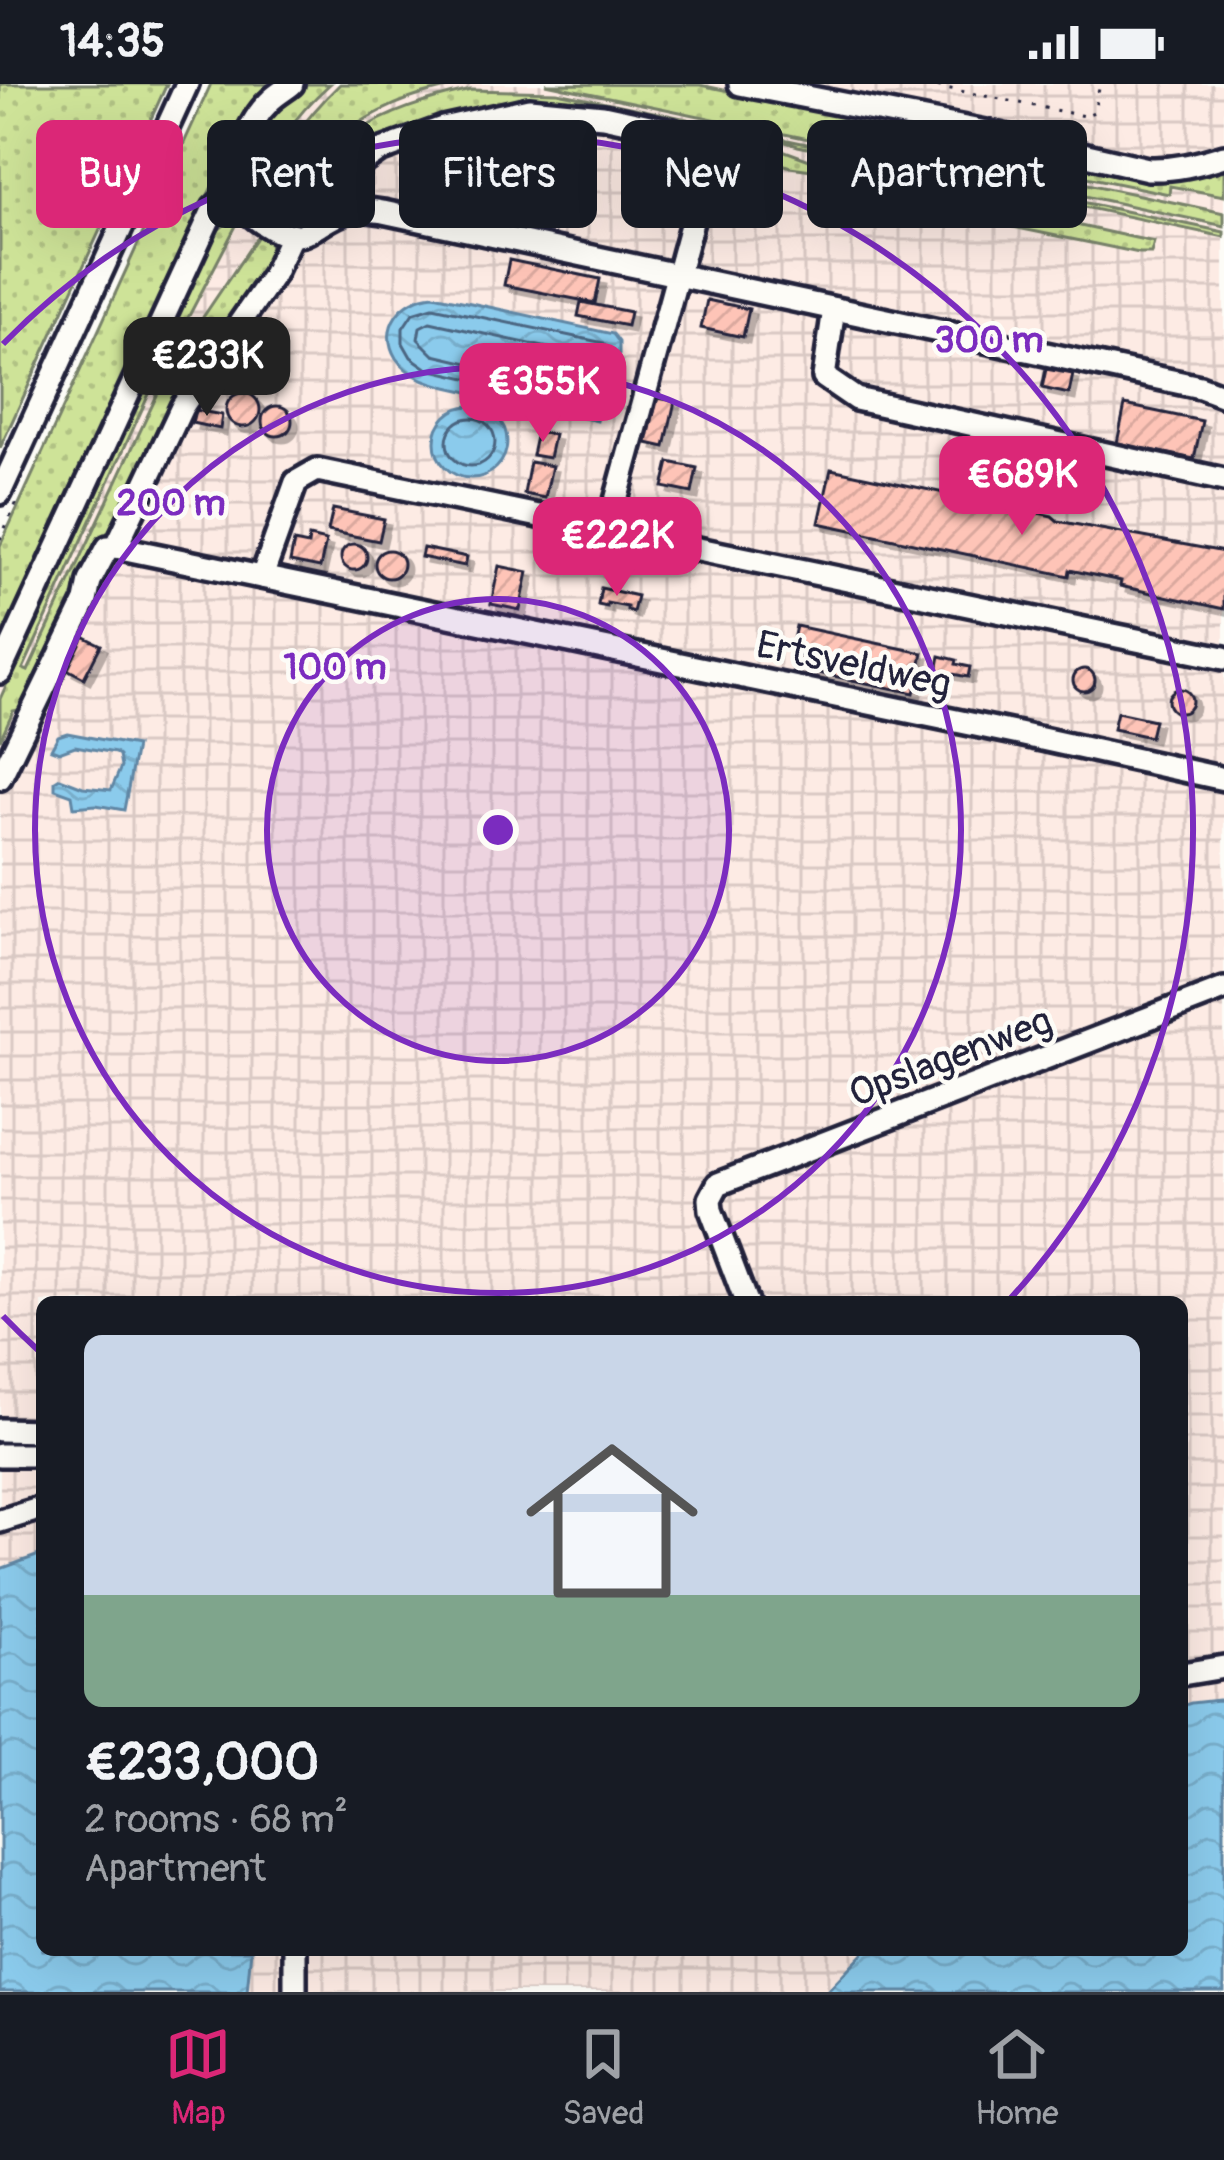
<!DOCTYPE html>
<html lang="en">
<head>
<meta charset="utf-8">
<style>
  body { margin:0; font-family:Pangolin,sans-serif; background:#242831; color:#f1f3f6; height:100vh; display:flex; flex-direction:column; font-size:45px; white-space:nowrap }
  * { box-sizing:border-box; margin:0 }
  p { font-size:39px; color:#9ea1a6 }
  .icon { flex:none; width:66px; height:66px; fill:none; stroke:currentColor; stroke-width:2; stroke-linecap:round; stroke-linejoin:round }
  .map { position:relative; flex:1; overflow:hidden }
  .details { position:absolute; left:36px; top:1212px; width:1152px; height:660px; display:flex; flex-direction:column; background:#171b24; border-radius:18px; box-shadow:0 12px 48px #0002 }
  .details>* { flex:none }
  .guide { position:absolute; left:36px; top:36px; width:1152px; height:108px; display:flex; gap:24px }
  .price { position:absolute; translate:-50% -102px; padding:0 27px; border-radius:24px; background:#db2777; color:#fff; font-size:39px; line-height:78px; filter:drop-shadow(0 3px 6px #0008) }
  .price::after { content:''; position:absolute; left:50%; top:72px; width:36px; height:27px; margin-left:-18px; background:inherit; clip-path:polygon(0 0,100% 0,50% 100%) }
  .price.active { background:#222; color:#fff }
  ul { padding:0; list-style:none }
  li { display:grid; align-content:center; gap:24px; height:636px; padding:0 48px }
  li span { display:grid; place-items:center; height:372px; border-radius:18px; color:#555 }
  li>.icon { margin-inline-start:auto }
  span .icon { width:216px; height:216px; fill:#fffc; stroke-width:1 }
  li b { font-size:51px }
  .pill { padding:0 42px; border-radius:18px; background:#171b24; box-shadow:0 12px 48px #0002; font-size:42px; line-height:108px }
  .pill.active { background:#db2777; color:#fff }
  .status { display:flex; justify-content:space-between; align-items:center; height:84px; padding:0 60px; background:#171b24; direction:ltr }
  .status svg { height:33px; fill:currentColor }
  .menu { display:flex; justify-content:space-around; align-items:center; height:168px; border-top:3px solid #363941; background:#171b24; font-size:33px; color:#9ea1a6 }
  .menu a { display:grid; justify-items:center; gap:6px }
  .menu .active { color:#db2777 }
  .map>svg:first-child { display:block }
  .industrial { fill:url(#industrial-grid) }
  .grass { fill:url(#grass-dots); stroke:#78826a; stroke-width:3 }
  .water { fill:url(#water-waves); stroke:#6187a5; stroke-width:3 }
  .lines { fill:none; stroke-linecap:round; stroke-linejoin:round }
  .shore { stroke:#4c6682; stroke-width:3 }
  .building { fill:url(#building-hatch); stroke:#22223b; stroke-width:3; filter:url(#shadow) }
  .minor-casing { stroke:#22223b; stroke-width:30 }
  .path { stroke:#22223b; stroke-width:3; stroke-dasharray:3 9; stroke-linecap:butt }
  .minor { stroke:#fdfcf7; stroke-width:21 }
  .ring { fill:none; stroke:#7b2cbf; stroke-width:6 }
  .labels { text-anchor:middle; stroke-width:9; stroke-linejoin:round; paint-order:stroke }
  .street-label { font-size:39px; fill:#22223b; stroke:#fdfcf7 }
  .centre { fill:#7b2cbf; stroke:#fdfcf7; stroke-width:6 }
  .ring-label { font-size:36px; text-anchor:middle; font-weight:bold; fill:#7b2cbf; stroke:#fdfcf7; stroke-width:9; stroke-linejoin:round; paint-order:stroke }
</style>
</head>
<body>
<div class="status"><b>14:35</b><svg viewBox="0 0 49 12"><path d="M0 12V9h3v3zM5 12V6h3v6zM10 12V3h3v9zM15 12V0h3v12zM26 1h20v11H26zM47 4h2v5h-2z"/></svg></div>
<div class="map">
<svg width="1224" height="1908" viewBox="0 0 1224 1908">
  <defs>
    <pattern id="industrial-grid" width="8" height="8" patternUnits="userSpaceOnUse" patternTransform="scale(3)"><rect width="8" height="8" fill="#fdebe4"/><path d="M0 4h8M4 0v8" fill="none" stroke="#d9c9c4"/></pattern>
    <pattern id="grass-dots" width="8" height="8" patternUnits="userSpaceOnUse" patternTransform="scale(3)"><rect width="8" height="8" fill="#cee398"/><path d="M2 2h.1M6 6h.1" fill="none" stroke="#b1c284" stroke-width="1.8" stroke-linecap="round"/></pattern>
    <pattern id="water-waves" width="16" height="10" patternUnits="userSpaceOnUse" patternTransform="scale(3)"><rect width="16" height="10" fill="#8bcbec"/><path d="M0 5q4-4 8 0t8 0" fill="none" stroke="#78aecb"/></pattern>
    <pattern id="building-hatch" width="6" height="6" patternUnits="userSpaceOnUse" patternTransform="scale(3)"><rect width="6" height="6" fill="#fec4b7"/><path d="M-1 1l2-2M0 6l6-6M5 7l2-2" fill="none" stroke="#d9a89e"/></pattern>
    <filter id="shadow"><feDropShadow dx="6" dy="6" stdDeviation="0" flood-color="#0004"/></filter>
  </defs>
  <rect width="100%" height="100%" fill="#fdfcf7"/>
  <filter id="ink" filterUnits="userSpaceOnUse"><feTurbulence type="fractalNoise" baseFrequency=".00833" numOctaves="2"/><feDisplacementMap in="SourceGraphic" scale="24" xChannelSelector="R" yChannelSelector="G"/><feConvolveMatrix kernelMatrix="1 2 1 2 8 2 1 2 1" color-interpolation-filters="sRGB"/></filter>
  <g filter="url(#ink)">
    <!-- industrial -->
    <path class="industrial" d="M258 0H1224V1783L1182 1777V1218H42V1866H1053L992 1908H0V545Z"/>
    <!-- grass -->
    <g class="grass">
      <path d="M0 0H167L0 364Z"/>
      <path d="M211 0H277L253 19 202 123 123 303 0 572V462Z"/>
      <path d="M305 0H330C295 31 268 69 251 113L247 111 243 81 267 34 269 35 279 24 278 22Z"/>
      <path d="M340 0H470C380 12 319 58 267 129L252 119C277 74 303 36 340 0Z"/>
      <path d="M546 0 700 1 1147 94H1182L1224 81V112L1170 102 1169 110 1053 86 919 78Z"/>
      <path d="M471 6 557 8 711 40 859 94 1154 158 1151 169H1139L1013 143 941 121 927 111H902L862 103 819 87 790 83 746 66 744 59 726 52 708 51 675 40 542 18 502 20 432 36 402 48 340 108 333 121 306 136 287 137 273 131C331 54 376 27 471 6Z"/>
      <path d="M764 51 1224 148V153L798 62Z"/>
      <path d="M978 89 1069 96 1224 129V142Z"/>
      <path d="M230 136H239L155 297 23 585 28 587 172 279 260 149 269 153 271 164 267 181 112 449 104 457 22 625 13 627 0 656V615L198 177 218 146Z"/>
    </g>
    <!-- water -->
    <g class="water">
      <path d="M434 211 613 250 619 258V271L609 286 597 337 447 303C428 298 408 292 396 274 377 243 403 213 434 211Z"/>
      <circle cx="471" cy="358" r="36"/>
      <path d="M67 649 136 662 124 726 96 721 74 723 72 711 55 705V697L60 694 83 703 111 706 121 683 119 672 115 669 75 662 59 668 51 665 58 652Z"/>
      <path d="M42 1470V1866H251L247 1908H0V1485Z"/>
      <path d="M1218 1616 1224 1617V1908H826L866 1866H1182V1622L1191 1619Z"/>
    </g>
    <g class="lines">
      <!-- shore -->
      <g class="shore">
        <path d="M433 223 604 259 607 269 598 282 588 318 582 321 428 285 411 273 403 259V244L413 229Z"/>
        <path d="M430 238 580 271 584 276 578 300 571 303 434 271 418 255 420 243Z"/>
        <circle cx="471" cy="358" r="24"/>
      </g>
    </g>
    <!-- building -->
    <g class="building">
      <path d="M509 176 600 195 595 219 504 201Z"/>
      <path d="M707 216 749 225 743 253 701 244Z"/>
      <path d="M581 218 630 228 627 242 578 232Z"/>
      <path d="M1046 285 1073 290 1069 310 1042 304Z"/>
      <circle cx="243" cy="326" r="17"/>
      <path d="M657 314 675 317 665 363 647 359Z"/>
      <path d="M1125 321 1202 337 1194 375 1117 359Z"/>
      <circle cx="277" cy="337" r="15"/>
      <path d="M195 326 222 331 220 345 192 339Z"/>
      <path d="M537 348 554 351 549 374 532 371Z"/>
      <path d="M530 378 552 382 545 414 524 410Z"/>
      <path d="M669 378 697 384 692 409 663 403Z"/>
      <path d="M831 385 1052 432 1058 437 1224 468V525L1120 502 1121 497 1070 486 1069 492 819 439Z"/>
      <path d="M333 425 384 435 379 457 328 447Z"/>
      <path d="M309 453 326 457 320 484 290 478 294 458 308 461Z"/>
      <circle cx="354" cy="473" r="13"/>
      <path d="M423 464 467 473 465 482 421 473Z"/>
      <circle cx="389" cy="480" r="14"/>
      <path d="M499 482 528 488 520 526 491 520Z"/>
      <path d="M601 504 637 512 633 528 627 526V523L607 519V523L598 521Z"/>
      <path d="M796 542 923 569 919 588 925 589 923 599 917 598 914 609 800 585 803 572 790 569Z"/>
      <path d="M83 552 101 561 84 594 67 585Z"/>
      <path d="M940 572 957 576 956 580 970 583 968 593 937 587Z"/>
      <circle cx="1084" cy="596" r="11"/>
      <circle cx="1180" cy="617" r="12"/>
      <path d="M1117 628 1154 636 1150 653 1113 645Z"/>
    </g>
    <g class="lines">
      <defs>
        <g id="minor">
          <path d="M740 0 991 49 1148 85C1175 86 1198 80 1224 72"/>
          <path d="M233 107C243 128 278 157 303 150 305 150 318 142 320 141 345 125 353 123 383 128L1200 303 1224 312"/>
          <path d="M343 126 353 93 363 78 379 67 443 44 529 25 603 32 673 47 699 71 703 97 608 446"/>
          <path d="M834 225 824 293 856 315 1224 396"/>
          <path d="M0 409 187 0"/>
          <path d="M116 463 1019 650 1224 695"/>
          <path d="M116 463 182 323 273 191 292 150"/>
          <path d="M262 493 296 398 317 386 1224 574"/>
          <path d="M0 588 214 124 233 107C229 83 251 35 269 18 275 11 285 6 292 0"/>
          <path d="M0 694 86 517 90 497 108 463H116"/>
          <path d="M746 1218 711 1126 710 1115 718 1100 1224 905"/>
          <path d="M0 1346 42 1347"/>
          <path d="M0 1371H42"/>
          <path d="M0 1437 42 1424"/>
          <path d="M1182 1590 1224 1583"/>
          <path d="M295 1866V1908"/>
        </g>
      </defs>
      <!-- minor casing -->
      <use href="#minor" class="minor-casing"/>
      <!-- path -->
      <g class="path">
        <path d="M926 0 1084 32 1094 28 1100 0"/>
        <path d="M149 132 162 138"/>
        <path d="M0 455 17 418"/>
      </g>
      <!-- minor -->
      <use href="#minor" class="minor"/>
    </g>
  </g>
  <!-- distance rings -->
  <circle cx="498" cy="746" r="231" fill="#7b2cbf" fill-opacity=".12"/>
  <g class="ring">
    <circle cx="498" cy="746" r="231"/>
    <circle cx="498" cy="746" r="463"/>
    <path d="M38 1266A694 694 0 0 1 3 1232M3 260A694 694 0 0 1 1010 1215"/>
  </g>
  <g class="labels">
    <!-- street labels -->
    <g class="street-label">
      <text transform="translate(854 579) rotate(12)" y="14">Ertsveldweg</text>
      <text transform="translate(950 972) rotate(-21)" y="14">Opslagenweg</text>
    </g>
  </g>
  <circle cx="498" cy="746" r="18" class="centre"/>
  <g class="ring-label">
    <text x="989" y="268">300 m</text>
    <text x="171" y="431">200 m</text>
    <text x="335" y="595">100 m</text>
  </g>
</svg>
<b class="price active" style="left:207px;top:335px">€233K</b>
<b class="price" style="left:543px;top:361px">€355K</b>
<b class="price" style="left:1022px;top:454px">€689K</b>
<b class="price" style="left:617px;top:515px">€222K</b>
<div class="guide">
<a class="pill active">Buy</a>
<a class="pill">Rent</a>
<a class="pill">Filters</a>
<a class="pill">New</a>
<a class="pill">Apartment</a>
</div>
<section class="details">
<ul>
<li><span style="background:linear-gradient(#c9d6e8 70%,#7fa58c 0)"><svg class="icon" aria-label="home" viewBox="0 0 24 24"><path d="M3 11l9-7 9 7M6 9v11h12V9"/></svg></span><div><b>€233,000</b><p>2 rooms · 68 m²</p><p>Apartment</p></div></li>
</ul>
</section>
</div>
<nav class="menu">
<a class="active"><svg class="icon" aria-label="map" viewBox="0 0 24 24"><path d="M3 6l6-2 6 2 6-2v14l-6 2-6-2-6 2zM9 4v14M15 6v14"/></svg>Map</a>
<a><svg class="icon" aria-label="saved" viewBox="0 0 24 24"><path d="M7 4h10v16l-5-4-5 4z"/></svg>Saved</a>
<a><svg class="icon" aria-label="home" viewBox="0 0 24 24"><path d="M3 11l9-7 9 7M6 9v11h12V9"/></svg>Home</a>
</nav>
</body>
</html>
